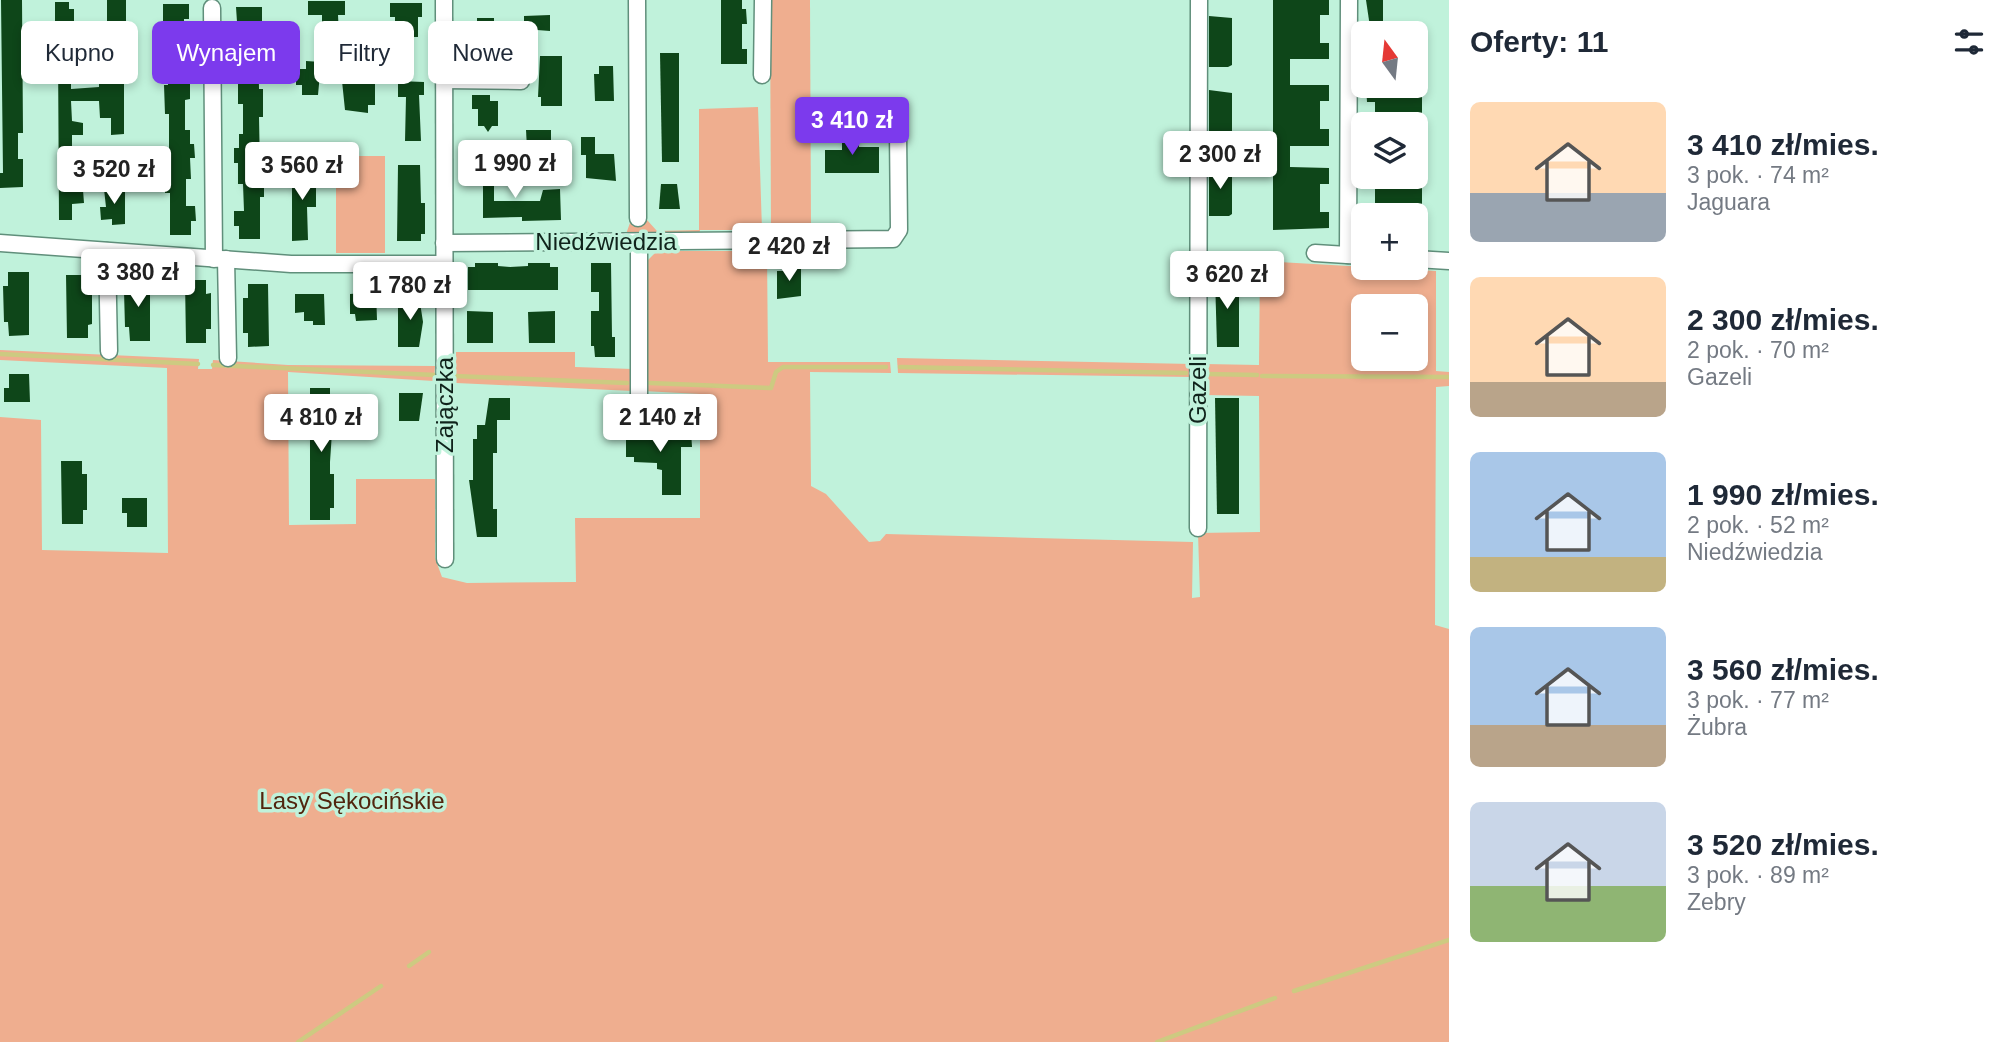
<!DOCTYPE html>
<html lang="pl">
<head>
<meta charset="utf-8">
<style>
  body { margin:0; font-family:Arial,sans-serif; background:#f6f6f7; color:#1f2937; height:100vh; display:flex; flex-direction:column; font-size:26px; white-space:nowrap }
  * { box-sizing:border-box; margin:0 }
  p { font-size:23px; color:#747a83 }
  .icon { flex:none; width:38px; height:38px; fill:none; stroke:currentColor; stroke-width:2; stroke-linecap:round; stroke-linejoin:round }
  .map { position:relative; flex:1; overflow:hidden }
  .details { display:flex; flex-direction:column; background:#fff; width:560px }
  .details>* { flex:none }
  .hud { position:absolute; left:21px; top:21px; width:665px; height:63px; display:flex; gap:14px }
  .needle { width:46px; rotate:345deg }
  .fabs { position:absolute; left:1351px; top:21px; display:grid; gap:14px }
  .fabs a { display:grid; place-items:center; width:77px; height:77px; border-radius:10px; background:#fff; box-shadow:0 4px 10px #0003; font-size:35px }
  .price { position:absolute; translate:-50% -60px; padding:0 16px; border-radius:7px; background:#fff; color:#222; font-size:23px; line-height:46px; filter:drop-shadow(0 2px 4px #0008) }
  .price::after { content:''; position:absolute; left:50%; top:42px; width:21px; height:16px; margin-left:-10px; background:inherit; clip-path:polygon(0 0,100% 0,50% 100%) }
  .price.active { background:#7c3aed; color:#fff }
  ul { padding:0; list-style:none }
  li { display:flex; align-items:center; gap:21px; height:175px; padding:0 21px }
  li span { display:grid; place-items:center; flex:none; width:196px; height:140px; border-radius:10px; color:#555 }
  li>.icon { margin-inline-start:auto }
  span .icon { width:84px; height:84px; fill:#fffc; stroke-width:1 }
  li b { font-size:30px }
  h2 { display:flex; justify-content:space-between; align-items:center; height:84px; padding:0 21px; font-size:30px }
  .pill { padding:0 24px; border-radius:10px; background:#fff; box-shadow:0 4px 10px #0003; font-size:24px; line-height:63px }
  .pill.active { background:#7c3aed; color:#fff }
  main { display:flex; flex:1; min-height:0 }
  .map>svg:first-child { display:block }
  .green { fill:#efae8f; fill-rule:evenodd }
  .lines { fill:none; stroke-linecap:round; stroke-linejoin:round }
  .stream { stroke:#cdca81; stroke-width:4.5 }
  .building { fill:#0e4619 }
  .minor-casing { stroke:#608f7b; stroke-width:19 }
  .minor { stroke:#fff; stroke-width:16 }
  .labels { text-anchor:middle; stroke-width:7; stroke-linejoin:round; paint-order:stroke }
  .street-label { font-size:24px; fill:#10231b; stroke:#c0f2db }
  .park-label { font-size:24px; fill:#51250e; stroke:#c0f2db }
</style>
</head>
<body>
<main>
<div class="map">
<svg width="1449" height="1042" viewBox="0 0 1449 1042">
  <rect width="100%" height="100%" fill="#c0f2db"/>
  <!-- green -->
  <g class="green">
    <path d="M770 0H810L811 230H771Z"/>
    <path d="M758 107 762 230H700L699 235 625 237 631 220H647L657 231 699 230V109Z"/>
    <rect x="336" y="156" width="49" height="97"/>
    <path d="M657 251H767L768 362H890L891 373 810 372 811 486 826 494 869 542 880 541 886 534 1193 542 1192 598 1200 597 1198 533 1260 532 1259 396 1205 395V364L1259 365 1260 261 1436 271V371L1449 372V386L1436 387 1435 625 1449 629V1042H0V417L41 420 42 550 168 553 167 368 0 360V350L199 359 198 369H212L213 360 288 365 435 366 434 381 288 372 289 525 356 524V479H435V558L442 577 467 583 576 582 575 518H700V394L643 391 646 262ZM1363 306H1416V359H1363Z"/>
    <path d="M456 352H575V367L632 369 633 391 456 383Z"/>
    <path d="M897 358 1193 364 1192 377 898 373Z"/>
  </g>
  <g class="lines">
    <!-- stream -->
    <g class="stream">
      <path d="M0 354 198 364"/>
      <path d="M213 365 435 375"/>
      <path d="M900 367 1186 373"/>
      <path d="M1207 374 1257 375"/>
      <path d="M454 376 627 383"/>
      <path d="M1262 376 1449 377"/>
      <path d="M650 383 771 388 776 372 783 367H886"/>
      <path d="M409 966 429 952"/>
      <path d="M1294 991 1449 940"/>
      <path d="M298 1042 381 986"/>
      <path d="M1157 1042 1275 998"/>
    </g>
  </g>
  <!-- building -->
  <g class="building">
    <path d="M1 0H22L23 133H18V159H23V187L0 188V173H3Z"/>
    <path d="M107 0H126V27L107 28Z"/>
    <path d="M721 0H742V9H746L747 24H742V49H747V64H721Z"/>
    <path d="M1273 0H1329V15H1320V43H1329V59H1290V85H1329V101H1320V129H1329V146H1290V167L1329 168V184H1320V212H1329V228L1273 230Z"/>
    <path d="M1366 0H1383V27H1370Z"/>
    <path d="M308 1H345V15H338L339 35H322V15H308Z"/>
    <path d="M55 2H69V9H74V25H55Z"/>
    <path d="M390 3H422V17H418V37H395V17H390Z"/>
    <path d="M163 4H189V19H184V50H189V64H194V78H190V99L185 100V130H190V144H194L195 158H190L191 179H186V206H195L196 221H191V235H170V193H165V165H169V114H165L164 85H168V33H163Z"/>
    <path d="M236 7H262V35H258L259 89H263V117H259L260 169H264V197H260V239H239V226H234V211H244L243 184H238V163H234V148H239V134H243V104H238V83H233V68H238V54H242L241 22H237Z"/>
    <path d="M550 15V31L524 29V16Z"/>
    <path d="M1209 16 1232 18V65L1228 67H1209Z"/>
    <path d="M477 18H494V34L477 32Z"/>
    <path d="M71 49V55L82 54V67H71V89L99 87V71H110V54H124V134L111 135V118H100L99 101H71L72 121 83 123V135H72V157L83 156V169H72V191L83 190 84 203 72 204V220H59L58 50Z"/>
    <path d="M660 53H679V162H662Z"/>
    <path d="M540 56H562V106H541V97H538Z"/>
    <path d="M306 61 321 62 318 95H302V85H296V69H306Z"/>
    <path d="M599 66H613L614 101H595L594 74H599Z"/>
    <path d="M342 81 375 82V105H368V113L345 110Z"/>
    <path d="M398 81 424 82V95H419L421 141H405L406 97H398Z"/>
    <path d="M1366 86H1422V124H1375V102H1367Z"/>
    <path d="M1209 90 1232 93V139L1229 142H1209Z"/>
    <path d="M472 95H490V101H498V126H492L488 132 484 126H478V109H472Z"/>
    <path d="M526 130H551V147L527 148Z"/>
    <path d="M842 131H859V147H879V173H825V150H842Z"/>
    <path d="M581 137H595V154H614L616 181 586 178V155H581Z"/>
    <path d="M125 154V169H111V155Z"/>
    <path d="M398 165H420L421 203H425V234H421V241H397Z"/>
    <path d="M471 165H494V201H540L543 190 560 189 561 220 522 221V217L483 218V184L471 182Z"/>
    <path d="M1209 165 1232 167V214L1229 216H1209Z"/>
    <path d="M292 171H316V207H307L308 240 292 241Z"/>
    <path d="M1366 177H1422V215H1375V189H1366Z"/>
    <path d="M661 184H677L680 209H659Z"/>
    <path d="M125 188V224L112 225V219L101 220 100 207H106L104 189Z"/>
    <path d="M475 263H498V266L510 267 528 266V263H550V267H558V290H468V267H475Z"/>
    <path d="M591 263H611L612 337H615V357H595L594 346H591V311H599V292H591Z"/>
    <path d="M788 268H801V296L777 299V271H788Z"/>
    <path d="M8 272H29V335L9 336 8 322H4L3 286H8Z"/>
    <path d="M66 275H87V289H92V324L88 325V338H67Z"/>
    <path d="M129 277H150V341H130L129 327H125L124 291H129Z"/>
    <path d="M1215 277H1239V347H1217Z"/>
    <path d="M185 280H206V294L211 293V329H206V343H186Z"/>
    <path d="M248 284H268L269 346 248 347V333H243V298H248Z"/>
    <path d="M362 290H376L377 320 356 321 355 314H350V294L362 293Z"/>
    <path d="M295 294H324L325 325H313V321H304V312L295 313Z"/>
    <path d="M398 296H419L423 322 419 347H398Z"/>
    <path d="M467 311 493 312V343H467Z"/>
    <path d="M555 311V343H529L528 312Z"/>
    <path d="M9 374H29L30 402H4V388H9Z"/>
    <path d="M310 388H330V402H334L330 462V474H334V508H330V520H310Z"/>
    <path d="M399 393H423L419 421H399Z"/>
    <path d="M489 398H510V420H497V453H493V509H497V537H477L469 480H473V439H477V425H485Z"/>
    <path d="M1215 398H1239V514H1217Z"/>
    <path d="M626 430 691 431 692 447H681V495H662V470L657 469V463L634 462V457H626Z"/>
    <path d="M61 461H82V474H87V510H83V524H62Z"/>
    <path d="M122 498H147V527H127V513H122Z"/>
  </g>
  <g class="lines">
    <defs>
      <g id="minor">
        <path d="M444 0 445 559"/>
        <path d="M637 0 638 218"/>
        <path d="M212 8 214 259"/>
        <path d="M762 75 763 0"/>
        <path d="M444 80 521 81"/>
        <path d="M639 242V394"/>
        <path d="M0 243 291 264H444"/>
        <path d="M444 243 893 239 899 230 898 132"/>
        <path d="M107 251 109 351"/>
        <path d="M1315 253 1363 256"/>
        <path d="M1348 255 1349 0"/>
        <path d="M226 259 228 358"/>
        <path d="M1416 259 1449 261"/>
        <path d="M1198 528 1199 0"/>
      </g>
    </defs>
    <!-- minor casing -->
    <use href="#minor" class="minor-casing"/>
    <!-- minor -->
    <use href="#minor" class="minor"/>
  </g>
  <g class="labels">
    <!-- street labels -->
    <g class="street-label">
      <text x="606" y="250">Niedźwiedzia</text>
      <text transform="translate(1198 390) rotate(-90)" y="8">Gazeli</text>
      <text transform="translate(445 405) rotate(-90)" y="8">Zajączka</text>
    </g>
    <!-- park labels -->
    <g class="park-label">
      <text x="352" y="809">Lasy Sękocińskie</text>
    </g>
  </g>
</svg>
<div class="fabs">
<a><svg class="needle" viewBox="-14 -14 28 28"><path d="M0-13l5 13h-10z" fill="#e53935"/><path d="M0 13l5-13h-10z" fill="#747a83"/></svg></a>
<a><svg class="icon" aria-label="layers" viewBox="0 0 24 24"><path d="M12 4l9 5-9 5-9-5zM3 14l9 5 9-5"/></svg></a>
<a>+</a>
<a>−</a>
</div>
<b class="price active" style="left:852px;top:157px">3 410 zł</b>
<b class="price" style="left:1220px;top:191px">2 300 zł</b>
<b class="price" style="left:515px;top:200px">1 990 zł</b>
<b class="price" style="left:302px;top:202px">3 560 zł</b>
<b class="price" style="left:114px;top:206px">3 520 zł</b>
<b class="price" style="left:789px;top:283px">2 420 zł</b>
<b class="price" style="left:138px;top:309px">3 380 zł</b>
<b class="price" style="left:1227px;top:311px">3 620 zł</b>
<b class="price" style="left:410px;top:322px">1 780 zł</b>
<b class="price" style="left:321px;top:454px">4 810 zł</b>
<b class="price" style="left:660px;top:454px">2 140 zł</b>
<div class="hud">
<a class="pill">Kupno</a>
<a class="pill active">Wynajem</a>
<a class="pill">Filtry</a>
<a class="pill">Nowe</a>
</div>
</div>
<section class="details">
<h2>Oferty: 11<svg class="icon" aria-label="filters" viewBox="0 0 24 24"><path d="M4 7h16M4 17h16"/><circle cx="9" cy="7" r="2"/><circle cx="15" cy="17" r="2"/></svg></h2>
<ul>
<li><span style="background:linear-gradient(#ffd9b3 65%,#9aa5b1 0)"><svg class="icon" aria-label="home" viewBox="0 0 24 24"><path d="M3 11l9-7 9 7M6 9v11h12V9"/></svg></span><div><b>3 410 zł/mies.</b><p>3 pok. · 74 m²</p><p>Jaguara</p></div></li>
<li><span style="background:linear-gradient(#ffd9b3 75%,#b9a48a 0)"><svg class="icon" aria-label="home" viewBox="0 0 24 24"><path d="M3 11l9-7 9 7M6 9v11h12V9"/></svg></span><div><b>2 300 zł/mies.</b><p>2 pok. · 70 m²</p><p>Gazeli</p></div></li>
<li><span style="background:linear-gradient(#a9c7e8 75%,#c2b280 0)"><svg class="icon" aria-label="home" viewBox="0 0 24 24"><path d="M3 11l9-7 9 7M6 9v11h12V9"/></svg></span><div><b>1 990 zł/mies.</b><p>2 pok. · 52 m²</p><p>Niedźwiedzia</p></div></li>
<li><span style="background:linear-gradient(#a9c7e8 70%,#b9a48a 0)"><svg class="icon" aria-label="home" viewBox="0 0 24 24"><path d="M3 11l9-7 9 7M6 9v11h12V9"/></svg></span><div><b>3 560 zł/mies.</b><p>3 pok. · 77 m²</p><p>Żubra</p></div></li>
<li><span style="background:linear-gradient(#c9d6e8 60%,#8fb573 0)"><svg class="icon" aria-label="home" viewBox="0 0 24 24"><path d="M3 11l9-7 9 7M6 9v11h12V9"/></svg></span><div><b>3 520 zł/mies.</b><p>3 pok. · 89 m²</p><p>Zebry</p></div></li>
</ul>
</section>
</main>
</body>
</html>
